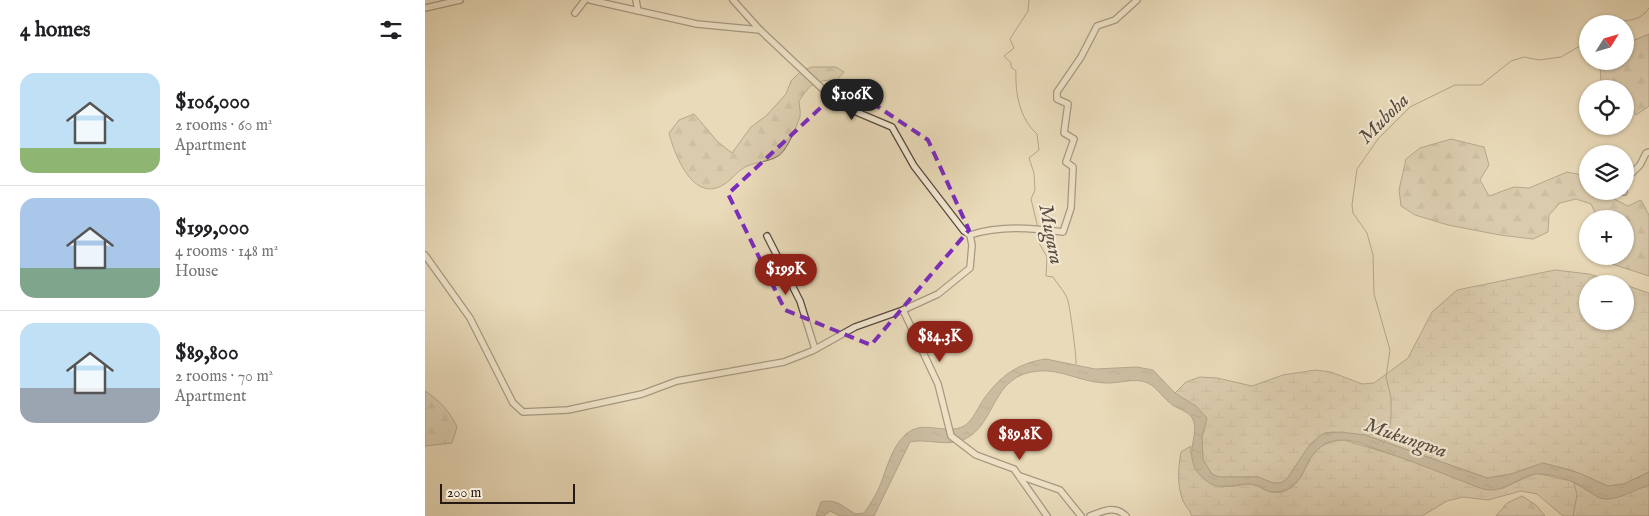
<!DOCTYPE html>
<html lang="en">
<head>
<meta charset="utf-8">
<style>
  body { margin:0; font-family:"IM FELL English",serif; background:#f2f2f2; color:#202124; height:100vh; display:flex; flex-direction:column; font-size:19px; white-space:nowrap }
  * { box-sizing:border-box; margin:0 }
  p { font-size:16px; color:#757577 }
  .icon { flex:none; width:28px; height:28px; fill:none; stroke:currentColor; stroke-width:2; stroke-linecap:round; stroke-linejoin:round }
  .map { position:relative; flex:1; overflow:hidden }
  .sheet { display:flex; flex-direction:column; background:#fff; width:425px }
  .sheet>* { flex:none }
  .needle { width:32px; rotate:53deg }
  .buttons { position:absolute; left:1154px; top:15px; display:grid; gap:10px }
  .buttons a { display:grid; place-items:center; width:55px; height:55px; border-radius:50%; background:#fff; box-shadow:0 1px 4px #0004; font-size:25px }
  .scale { position:absolute; left:15px; bottom:12px; width:135px; box-sizing:border-box; padding-left:5px; border:2px solid #261914; border-top:0; font-size:14px; line-height:18px; white-space:nowrap; color:#261914; -webkit-text-stroke:4px #f1e7d2; paint-order:stroke }
  .price { position:absolute; translate:-50% -42px; padding:0 11px; border-radius:18px; background:#8f2418; color:#fff; font-size:16px; line-height:32px; filter:drop-shadow(0 1px 2px #0008) }
  .price::after { content:''; position:absolute; left:50%; top:30px; width:15px; height:11px; margin-left:-8px; background:inherit; clip-path:polygon(0 0,100% 0,50% 100%) }
  .price.selected { background:#222; color:#fff }
  ul { padding:0; list-style:none }
  li { display:flex; align-items:center; gap:15px; height:125px; padding:0 20px }
  li+li { border-top:1px solid #e0e0e0 }
  li span { display:grid; place-items:center; flex:none; width:140px; height:100px; border-radius:15px; color:#555 }
  li>.icon { margin-inline-start:auto }
  span .icon { width:60px; height:60px; fill:#fffc; stroke-width:1 }
  li b { font-size:21px }
  h2 { display:flex; justify-content:space-between; align-items:center; height:60px; padding:0 20px; font-size:21px }
  main { display:flex; flex:1; min-height:0 }
  .map>svg:first-child { display:block }
  .forest { fill:url(#forest-firs); stroke:#776958 }
  .wetland { fill:url(#wetland-marsh); stroke:#776958 }
  .water { fill:url(#water-ripples); stroke:#736555 }
  .lines { fill:none; stroke-linecap:round; stroke-linejoin:round }
  .stream { stroke:#736555; stroke-width:1 }
  .minor-casing { stroke:#57493d; stroke-width:8 }
  .minor { stroke:#f1e7d2; stroke-width:5.5 }
  .marked { fill:none; stroke:#7b2cbf; stroke-width:4; stroke-dasharray:10 6; stroke-linejoin:round }
  .labels { text-anchor:middle; stroke-width:4.5; stroke-linejoin:round; paint-order:stroke }
  .water-label { font-size:20px; font-style:italic; fill:#5a4c40; stroke:#f1e7d2 }
</style>
</head>
<body>
<main>
<section class="sheet">
<h2>4 homes<svg class="icon" aria-label="filters" viewBox="0 0 24 24"><path d="M4 7h16M4 17h16"/><circle cx="9" cy="7" r="2"/><circle cx="15" cy="17" r="2"/></svg></h2>
<ul>
<li><span style="background:linear-gradient(#bfe0f5 75%,#8fb573 0)"><svg class="icon" aria-label="home" viewBox="0 0 24 24"><path d="M3 11l9-7 9 7M6 9v11h12V9"/></svg></span><div><b>$106,000</b><p>2 rooms · 60 m²</p><p>Apartment</p></div></li>
<li><span style="background:linear-gradient(#a9c7e8 70%,#7fa58c 0)"><svg class="icon" aria-label="home" viewBox="0 0 24 24"><path d="M3 11l9-7 9 7M6 9v11h12V9"/></svg></span><div><b>$199,000</b><p>4 rooms · 148 m²</p><p>House</p></div></li>
<li><span style="background:linear-gradient(#bfe0f5 65%,#9aa5b1 0)"><svg class="icon" aria-label="home" viewBox="0 0 24 24"><path d="M3 11l9-7 9 7M6 9v11h12V9"/></svg></span><div><b>$89,800</b><p>2 rooms · 70 m²</p><p>Apartment</p></div></li>
</ul>
</section>
<div class="map">
<svg width="1224" height="516" viewBox="0 0 1224 516">
  <defs>
    <pattern id="forest-firs" width="22" height="20" patternUnits="userSpaceOnUse" patternTransform="scale(1.25)"><rect width="22" height="20" fill="#c8b99d"/><path d="M5 1l3.5 6h-7zM16 11l3.5 6h-7z" fill="#ac9e86"/></pattern>
    <pattern id="wetland-marsh" width="20" height="14" patternUnits="userSpaceOnUse" patternTransform="scale(1.25)"><rect width="20" height="14" fill="#c8b99d"/><path d="M1 5h8M5 5V1M11 12h8M15 12V8" fill="none" stroke="#ac9e86"/></pattern>
    <pattern id="water-ripples" width="26" height="14" patternUnits="userSpaceOnUse" patternTransform="scale(1.25)"><rect width="26" height="14" fill="#a79881"/><path d="M2 4q2-2 4 0t4 0M15 11q2-2 4 0t4 0" fill="none" stroke="#887b68"/></pattern>
  </defs>
  <rect width="100%" height="100%" fill="#e9dab9"/>
  <filter id="stains"><feTurbulence type="fractalNoise" baseFrequency=".004" numOctaves="4"/><feColorMatrix values="0 0 0 0 .2 0 0 0 0 .09 0 0 0 0 .02 0 0 0 .5 -.17"/></filter>
  <radialGradient id="worn" r=".72"><stop offset=".6" stop-color="#630" stop-opacity="0"/><stop offset="1" stop-color="#630" stop-opacity=".3"/></radialGradient>
  <!-- forest -->
  <g class="forest">
    <path d="M1224 34V106L1211 115 1200 101V89H1182L1176 82 1175 66 1180 61H1200V44Z"/>
    <path d="M387 67H411L419 72 412 80C390 80 386 83 374 101 374 106 376 112 375 116 372 126 362 151 353 156 344 162 330 162 320 167 311 172 305 182 296 186 267 201 249 153 244 133L254 120 269 114 293 142 307 153 326 127 341 116 361 94 366 81 376 71Z"/>
    <path d="M1026 139 1059 147 1064 165 1055 180 1064 196 1089 187 1104 188 1142 172 1162 176V191H1186L1191 200 1203 206 1216 200 1224 215V276L1187 264 1180 256H1200V219H1173L1166 204 1151 199 1135 203 1124 215 1123 232 1108 239 1075 235 1023 225 990 215 976 206 974 190 981 159 995 148Z"/>
    <path d="M0 391C15 401 24 410 32 427L27 443 0 446Z"/>
    <path d="M1097 496 1111 505 1120 516H1071L1082 503Z"/>
  </g>
  <!-- wetland -->
  <g class="wetland">
    <path d="M1130 270 1164 274 1197 284H1162V321H1200V285L1224 293V472L1199 484 1183 486 1146 470 1118 463 1086 474 1062 478 940 435 908 432 900 433 886 443 862 479 856 483H848L833 477H794L787 474 778 460 777 437 780 428 750 393 761 382 775 377 792 378 827 386 858 375 890 370 906 372 937 384 949 383 983 358 1007 312 1032 290Z"/>
    <path d="M919 440 995 463 1061 489 1078 488 1111 473 1146 481 1175 498 1183 499 1224 485V516H1138L1112 494 1096 491 1063 500 1038 497 1022 501 997 516H767C765 510 761 507 758 501 752 486 753 468 756 452L766 446C765 455 768 460 772 468 780 484 792 488 810 486 815 486 820 483 825 484 839 486 845 498 862 490 888 477 876 442 919 440Z"/>
  </g>
  <!-- water -->
  <path class="water" d="M621 359 670 369 712 367 728 370 750 393 771 406 782 418 777 437 778 460 787 474 794 477H833L848 483H856L862 479 881 450 893 437 900 433 916 432 940 435 1062 478 1086 474 1118 463 1154 473 1183 486 1199 484 1224 472V485C1211 489 1196 499 1182 499 1171 499 1164 490 1155 485 1144 479 1124 473 1112 474 1092 475 1078 498 1052 487 1022 475 992 463 960 452 947 448 932 440 918 440 878 439 885 485 857 491 840 495 836 484 823 484 811 484 800 489 788 485 782 482 778 478 774 474 756 452 779 431 765 415 761 411 754 409 749 406 739 400 733 388 723 383 709 377 694 384 679 383 656 382 636 369 614 371 565 374 572 426 538 440 522 447 501 438 485 442L449 516H415L405 511 399 516H391L396 502C412 498 417 507 431 514L439 513C444 506 449 498 453 490 461 473 465 449 480 435 498 418 520 436 539 426 546 422 551 412 555 405 571 379 591 363 621 359Z"/>
  <g class="lines">
    <!-- stream -->
    <g class="stream">
      <path d="M604 0 603 11 585 39 589 48 579 56 586 63V67L591 71C590 94 595 119 612 134L614 150 604 158 609 173 610 190 606 199 613 228"/>
      <path d="M1186 24C1202 18 1213 24 1224 8"/>
      <path d="M613 232 614 243 622 257 621 276 628 277C633 285 641 293 643 301 645 307 652 360 651 364"/>
      <path d="M958 444 964 434 966 417V398L961 377 965 350 949 294 948 255 942 233 928 213 927 205 932 169 953 139 985 107 1030 85H1056L1086 61 1099 57 1114 60 1136 57 1162 42"/>
      <path d="M1148 516 1152 495 1149 483"/>
    </g>
    <defs>
      <g id="minor">
        <path d="M165 0 272 24 335 30"/>
        <path d="M211 0 213 11"/>
        <path d="M308 0 335 30 404 95 422 108 467 127 489 166 539 231 545 235"/>
        <path d="M0 8 35 0"/>
        <path d="M150 13 160 0"/>
        <path d="M1189 151 1191 154"/>
        <path d="M1200 173H1207L1215 165 1221 153 1224 152"/>
        <path d="M1194 191 1199 192"/>
        <path d="M342 236 375 301 390 349"/>
        <path d="M0 255 45 318 88 403 98 412 143 410 217 394 252 381 359 362 387 351 430 327 478 310 513 294 545 268 547 245 545 235C575 225 607 228 638 232L646 208 648 167 641 162 649 139 639 133 643 104 632 99V92L656 57 672 26 690 20 712 0"/>
        <path d="M478 310 513 384 526 436 551 455 589 469 622 516"/>
        <path d="M595 476 635 490 656 516"/>
        <path d="M665 516C678 511 690 505 701 516"/>
      </g>
    </defs>
    <!-- minor casing -->
    <use href="#minor" class="minor-casing"/>
    <!-- minor -->
    <use href="#minor" class="minor"/>
  </g>
  <!-- marked area -->
  <path d="M0 0H1224V516H0ZM420 85 503 140 544 230 446 345 360 310 303 194Z" fill="#e9dab9" fill-opacity=".55" fill-rule="evenodd"/>
  <path class="marked" d="M420 85 503 140 544 230 446 345 360 310 303 194Z"/>
  <g class="labels">
    <!-- water labels -->
    <g class="water-label">
      <text transform="translate(958 118) rotate(-45)" y="7">Muboha</text>
      <text transform="translate(627 234) rotate(79)" y="7">Mugara</text>
      <text transform="translate(981 437) rotate(19)" y="7">Mukungwa</text>
    </g>
  </g>
  <rect width="100%" height="100%" filter="url(#stains)"/>
  <rect width="100%" height="100%" fill="url(#worn)"/>
</svg>
<div class="buttons">
<a><svg class="needle" viewBox="-14 -14 28 28"><path d="M0-13l5 13h-10z" fill="#e53935"/><path d="M0 13l5-13h-10z" fill="#757577"/></svg></a>
<a><svg class="icon" aria-label="locate" viewBox="0 0 24 24"><circle cx="12" cy="12" r="6"/><path d="M12 2v4M12 18v4M2 12h4M18 12h4"/></svg></a>
<a><svg class="icon" aria-label="layers" viewBox="0 0 24 24"><path d="M12 4l9 5-9 5-9-5zM3 14l9 5 9-5"/></svg></a>
<a>+</a>
<a>−</a>
</div>
<div class="scale">200 m</div>
<b class="price selected" style="left:427px;top:121px">$106K</b>
<b class="price" style="left:361px;top:296px">$199K</b>
<b class="price" style="left:515px;top:363px">$84.3K</b>
<b class="price" style="left:595px;top:461px">$89.8K</b>
</div>
</main>
</body>
</html>
